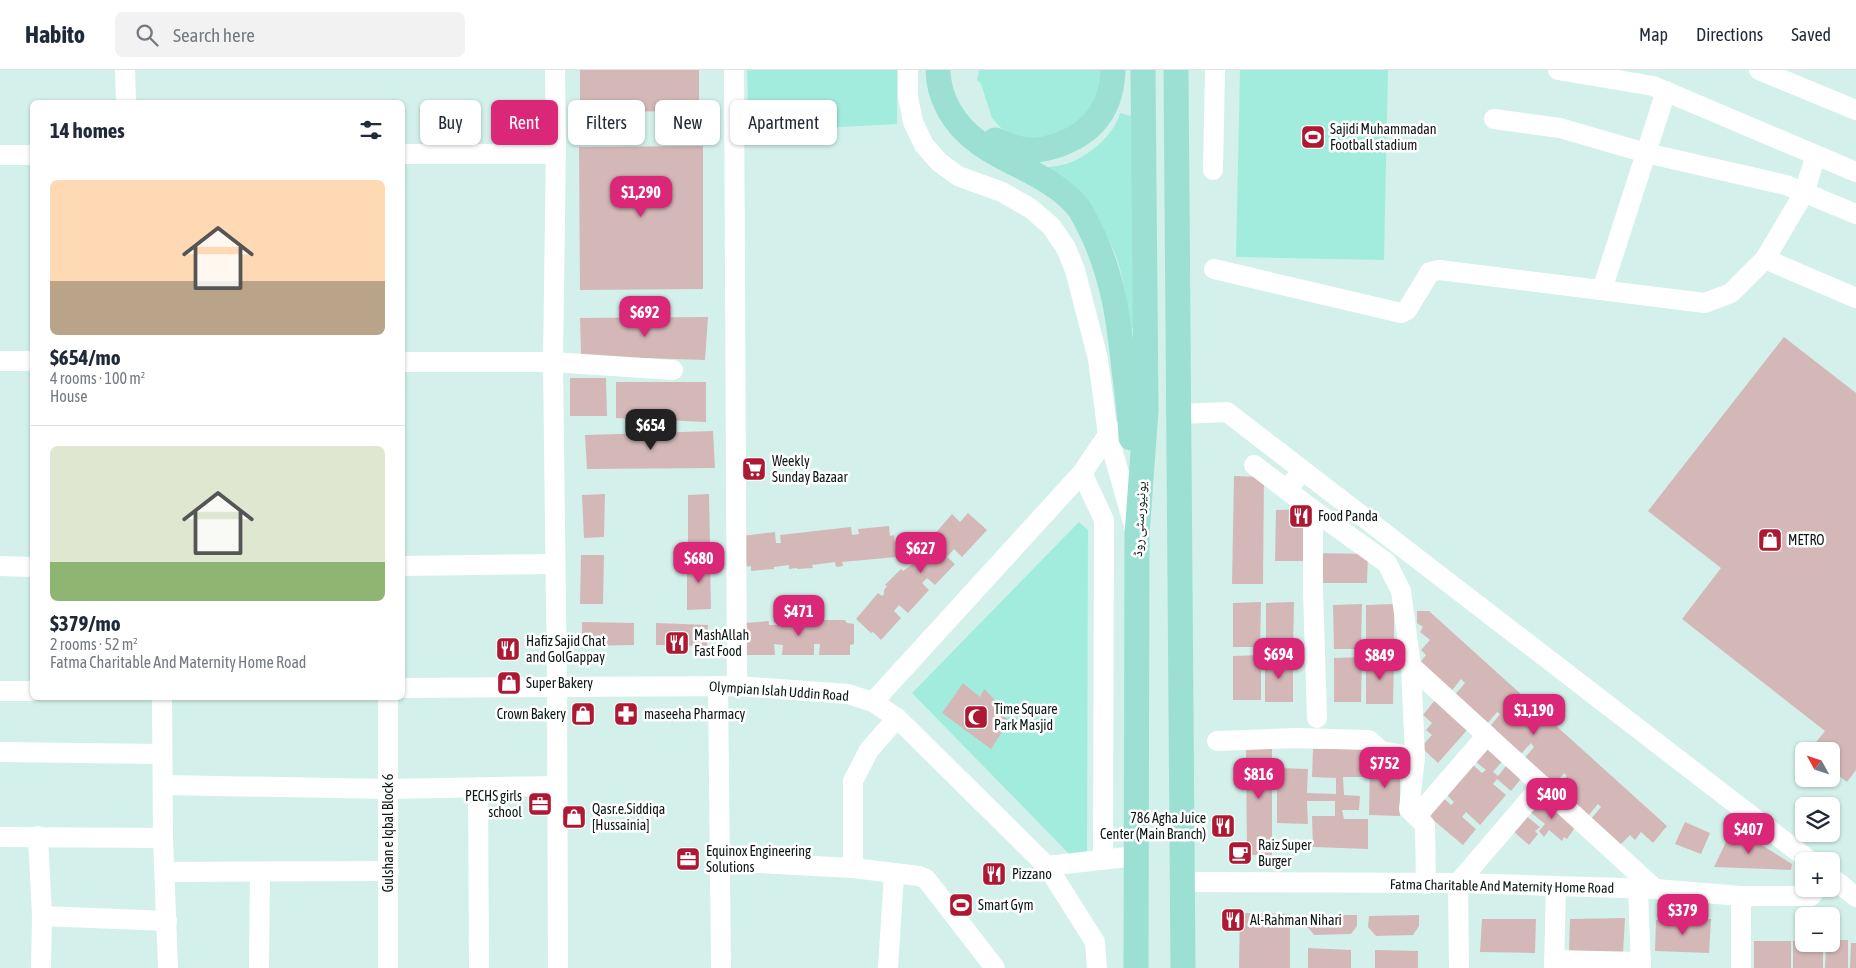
<!DOCTYPE html>
<html lang="en">
<head>
<meta charset="utf-8">
<style>
  body { margin:0; font-family:"Asap Condensed","Noto Naskh Arabic",sans-serif; background:#f2f2f3; color:#1f2937; height:100vh; display:flex; flex-direction:column; font-size:19px; white-space:nowrap }
  * { box-sizing:border-box; margin:0 }
  p { font-size:16px; color:#747a83 }
  .icon { flex:none; width:28px; height:28px; fill:none; stroke:currentColor; stroke-width:2; stroke-linecap:round; stroke-linejoin:round }
  .map { position:relative; flex:1; overflow:hidden }
  .side { position:absolute; left:30px; top:30px; width:375px; height:600px; display:flex; flex-direction:column; background:#fff; border-radius:8px; box-shadow:0 1px 4px #0004 }
  .side>* { flex:none }
  .guide { position:absolute; left:420px; top:30px; width:475px; height:45px; display:flex; gap:10px }
  .needle { width:32px; rotate:310deg }
  .controls { position:absolute; left:1795px; top:672px; display:grid; gap:10px }
  .controls a { display:grid; place-items:center; width:45px; height:45px; border-radius:8px; background:#fff; box-shadow:0 1px 4px #0004; font-size:25px }
  .price { position:absolute; translate:-50% -42px; padding:0 11px; border-radius:10px; background:#db2777; color:#fff; font-size:16px; line-height:32px; filter:drop-shadow(0 1px 2px #0008) }
  .price::after { content:''; position:absolute; left:50%; top:30px; width:15px; height:11px; margin-left:-8px; background:inherit; clip-path:polygon(0 0,100% 0,50% 100%) }
  .price.on { background:#222; color:#fff }
  ul { padding:0; list-style:none }
  li { display:grid; align-content:center; gap:10px; height:265px; padding:0 20px }
  li+li { border-top:1px solid #e0e1e3 }
  li span { display:grid; place-items:center; height:155px; border-radius:8px; color:#555 }
  li>.icon { margin-inline-start:auto }
  span .icon { width:90px; height:90px; fill:#fffc; stroke-width:1 }
  li b { font-size:21px }
  h2 { display:flex; justify-content:space-between; align-items:center; height:60px; padding:0 20px; font-size:21px }
  .pill { padding:0 18px; border-radius:8px; background:#fff; box-shadow:0 1px 4px #0004; font-size:18px; line-height:45px }
  .pill.on { background:#db2777; color:#fff }
  header { display:flex; align-items:center; gap:30px; box-sizing:border-box; height:70px; padding:0 25px; background:#fff; border-bottom:1px solid #e0e1e3 }
  header strong { font-size:24px }
  nav { display:flex; gap:28px; margin-inline-start:auto; font-size:18px }
  .search { width:350px; height:45px; background:#f2f2f3; display:flex; align-items:center; gap:12px; box-sizing:border-box; padding:0 18px; border-radius:8px; color:#747a83; font-size:19px }
  .map>svg:first-child { display:block }
  .green { fill:#a2ecdd }
  .building { fill:#d4b8b8 }
  .lines { fill:none; stroke-linecap:round; stroke-linejoin:round }
  .minor { stroke:#fff; stroke-width:20 }
  .major { stroke:#9ce0d4; stroke-width:25 }
  .labels { text-anchor:middle; stroke-width:5; stroke-linejoin:round; paint-order:stroke }
  .poi-label { font-size:14px; fill:#0d1816; stroke:#fff; text-anchor:start }
  .street-label { font-size:14px; fill:#0d1816; stroke:#fff }
</style>
</head>
<body>
<header>
<strong>Habito</strong>
<div class="search"><svg class="icon" aria-label="search" viewBox="0 0 24 24"><circle cx="10" cy="10" r="6"/><path d="M15 15l6 6"/></svg>Search here</div>
<nav><a>Map</a><a>Directions</a><a>Saved</a></nav>
</header>
<div class="map">
<svg width="1856" height="898" viewBox="0 0 1856 898">
  <rect width="100%" height="100%" fill="#d3f1ea"/>
  <!-- green -->
  <g class="green">
    <path d="M747 0H897V54L749 62Z"/>
    <path d="M979 0H1107L1088 44 1049 70 1020 68 1002 59 992 48 981 14 977 10Z"/>
    <path d="M1240 0H1388L1384 190 1236 187Z"/>
    <path d="M1120 43 1131 46 1136 261 1128 256C1127 216 1118 175 1092 144 1079 127 1061 113 1046 98 1053 96 1061 96 1069 93 1089 86 1115 64 1120 43Z"/>
    <path d="M1079 452 1088 460 1087 791 1075 790 912 623Z"/>
  </g>
  <!-- building -->
  <g class="building">
    <path d="M580 0H699V41L580 42Z"/>
    <path d="M703 76V219L580 220 579 77Z"/>
    <path d="M708 247 705 290 581 286 580 248Z"/>
    <path d="M1784 267 1856 323V700L1847 712 1831 700V681H1809L1825 661 1682 549 1721 498 1648 441Z"/>
    <path d="M570 308H606L607 346H570Z"/>
    <path d="M616 312H706V352L616 348Z"/>
    <path d="M713 361 715 398 587 399 585 365Z"/>
    <path d="M1234 406 1264 407 1263 514H1232Z"/>
    <path d="M605 424 604 467 584 468 582 425Z"/>
    <path d="M709 424 710 475H688V425Z"/>
    <path d="M1307 439 1306 491H1275L1276 440Z"/>
    <path d="M968 443 987 460 962 487 954 479 947 487 955 494 935 515 927 508 922 513 929 520 908 543 899 535 894 541 901 548 881 570 873 562 871 563 856 549 878 523 882 526 884 524V520L887 516 885 515 901 499 903 501 910 496 915 490 913 489 952 444 960 452Z"/>
    <path d="M889 456 890 466 894 465 896 487 842 492 843 496 836 497 835 492 812 495 813 498 797 499V498L789 499V495L774 497V499L751 501V496L742 497V466L775 462 776 473H781L780 465 851 457 852 465 859 464 858 459Z"/>
    <path d="M1316 483 1368 484 1367 513H1315Z"/>
    <path d="M581 485H604L603 534H580Z"/>
    <path d="M710 488 711 539 687 540V489Z"/>
    <path d="M1261 532 1260 577H1233V533Z"/>
    <path d="M1294 532 1293 577H1266V533Z"/>
    <path d="M1362 534 1361 579H1334L1333 535Z"/>
    <path d="M1394 534V579H1366V535Z"/>
    <path d="M1417 541H1429L1667 756 1653 773 1641 762 1635 770 1630 765 1619 776 1590 750 1601 737 1598 734 1587 747 1556 720 1567 706 1564 703 1553 717 1523 690 1534 677 1531 673 1519 686 1488 659 1500 644 1497 642 1486 655 1453 627 1465 613 1461 609 1450 623 1419 594 1426 585 1421 580 1430 570 1420 562 1423 557 1417 553Z"/>
    <path d="M778 550H845L847 553 854 554V574L850 575V585H819L820 574H814V585H782L783 575 774 574 775 585H744V553L769 551V555H778Z"/>
    <path d="M582 552 634 553V575L582 576Z"/>
    <path d="M656 553 708 555 707 576 656 575Z"/>
    <path d="M1261 585V630H1233V586Z"/>
    <path d="M1293 587V632H1265V588Z"/>
    <path d="M1362 587 1361 632H1334V588Z"/>
    <path d="M1366 589H1394L1393 634H1366Z"/>
    <path d="M963 613 980 627 984 619 996 631 993 636 1009 651 991 679 942 643Z"/>
    <path d="M1435 630 1468 659 1438 693 1421 677 1432 665 1426 660 1432 653 1423 645Z"/>
    <path d="M1490 675 1505 688 1493 702 1498 706 1509 692 1524 705 1511 721 1497 709 1493 714 1506 725 1480 755 1466 742 1462 747 1476 759 1463 775 1426 744 1441 726 1451 735 1454 732 1445 723 1472 694 1482 703 1486 700 1475 691Z"/>
    <path d="M1272 676V785H1247L1246 677Z"/>
    <path d="M1313 679H1367V707H1343L1344 725 1360 726 1359 740H1342L1344 749H1368V779L1313 777 1312 746H1335V731H1307L1308 754 1277 753V698L1308 699 1307 723 1336 724V708L1312 707Z"/>
    <path d="M1370 692H1400V746L1369 745Z"/>
    <path d="M1543 726 1576 756 1567 769 1564 767 1562 771 1549 760 1544 767 1539 761 1545 754 1529 741Z"/>
    <path d="M1525 745 1540 757 1535 761 1538 764 1529 775 1513 761Z"/>
    <path d="M1685 752 1710 763 1701 784 1675 774Z"/>
    <path d="M1733 757 1792 794 1791 800 1714 797Z"/>
    <path d="M1240 843 1290 844V898H1239Z"/>
    <path d="M1307 845H1357V856L1351 864 1314 865 1307 856Z"/>
    <path d="M1419 845V856L1413 865 1376 866 1368 857 1369 846Z"/>
    <path d="M1625 848 1623 883 1569 882 1570 849Z"/>
    <path d="M1482 849H1536L1535 883 1480 882Z"/>
    <path d="M1711 849 1709 883 1655 881 1656 850Z"/>
    <path d="M1831 870H1848V898H1825L1826 874H1831Z"/>
    <rect x="1754" y="871" width="37" height="27"/>
    <path d="M1793 871H1804V874H1823V898H1793Z"/>
    <path d="M1851 873H1856V898H1850Z"/>
    <path d="M1308 878 1351 880V898H1308Z"/>
    <path d="M1375 880 1418 881V898H1375Z"/>
  </g>
  <g class="lines">
    <!-- minor -->
    <g class="minor">
      <path d="M125 0 126 32"/>
      <path d="M555 0 556 75 553 292 557 617 558 898"/>
      <path d="M734 0 737 616"/>
      <path d="M908 0V27L913 52 924 75 939 92 958 106 1002 122 1030 138 1051 156 1066 178 1075 200 1098 289 1108 365 1134 456"/>
      <path d="M1558 0 1653 16 1856 102"/>
      <path d="M1759 0 1856 40"/>
      <path d="M1494 49 1560 58 1646 83 1786 115 1856 144"/>
      <path d="M402 84H556"/>
      <path d="M0 85H32"/>
      <path d="M1213 100 1215 0"/>
      <path d="M1765 189 1856 228"/>
      <path d="M1214 199 1401 243 1407 240 1430 202 1439 200 1705 233 1731 223 1765 189 1804 123 1816 85"/>
      <path d="M1602 220 1666 21"/>
      <path d="M0 291H32"/>
      <path d="M402 292H553L673 300"/>
      <path d="M1179 344 1227 342 1810 791"/>
      <path d="M1254 395 1287 420"/>
      <path d="M1302 401 1287 420 1313 440V520L1317 648"/>
      <path d="M1082 403 1104 450 1103 790"/>
      <path d="M1313 440 1387 493 1401 521 1411 596 1415 687 1409 739 1425 755 1426 814"/>
      <path d="M0 496 32 497"/>
      <path d="M402 496 555 494"/>
      <path d="M1411 596 1655 819"/>
      <path d="M718 616 721 898"/>
      <path d="M402 618 737 616 848 624 873 632 897 648 1047 796 1095 872 1097 898"/>
      <path d="M0 621H32"/>
      <path d="M162 628 163 768 168 898"/>
      <path d="M873 632 1082 403 1108 365 1117 361"/>
      <path d="M1217 671 1297 668 1369 670 1381 681 1415 687"/>
      <path d="M0 682 161 684"/>
      <path d="M163 715 388 719 557 716"/>
      <path d="M478 717 479 898"/>
      <path d="M1417 746 1487 665"/>
      <path d="M38 766 42 846 41 898"/>
      <path d="M0 767 163 768"/>
      <path d="M720 791 853 798 919 806 926 809 930 814 995 898"/>
      <path d="M1047 796 1136 786"/>
      <path d="M853 798V711L869 680 897 648"/>
      <path d="M165 802 389 801"/>
      <path d="M1831 807 1856 827"/>
      <path d="M1183 812 1458 813 1655 819 1741 826H1811L1816 819"/>
      <path d="M1638 818 1641 898"/>
      <path d="M1741 826V898"/>
      <path d="M42 846 167 851"/>
      <path d="M1554 890 1641 892"/>
      <path d="M259 898 260 802"/>
      <path d="M388 898V628"/>
      <path d="M888 898 894 804"/>
      <path d="M1459 898 1458 813 1542 715"/>
      <path d="M1554 898 1556 816"/>
    </g>
    <!-- major -->
    <g class="major">
      <path d="M938 0C938 14 942 27 949 40 977 91 1042 94 1078 137 1084 145 1089 157 1094 167 1114 212 1119 252 1124 300 1127 323 1130 345 1131 368"/>
      <path d="M1176 0 1183 898"/>
      <path d="M995 70C1006 75 1018 80 1031 80 1041 81 1052 77 1061 74 1095 61 1112 36 1113 0"/>
      <path d="M1136 898 1137 465 1146 340 1143 0"/>
    </g>
  </g>
  <!-- icons -->
  <defs>
    <symbol id="stadium-square" viewBox="-11 -11 22 22"><rect x="-9" y="-9" width="18" height="18" rx="4" fill="#ad1933" stroke="#fff"/><path d="M0-5a6.5 5 0 1 0 0 10a6.5 5 0 1 0 0-10ZM-3.5-1.8h7v3.6h-7Z" fill="#fff"/></symbol>
    <symbol id="supermarket-square" viewBox="-11 -11 22 22"><rect x="-9" y="-9" width="18" height="18" rx="4" fill="#ad1933" stroke="#fff"/><path d="M-6-5.5h2.5l.6 2H6L4.5 2H-2.5L-4.4-4H-6ZM-1.5 3.2a1.3 1.3 0 1 0 .1 0ZM3 3.2a1.3 1.3 0 1 0 .1 0Z" fill="#fff"/></symbol>
    <symbol id="restaurant-square" viewBox="-11 -11 22 22"><rect x="-9" y="-9" width="18" height="18" rx="4" fill="#ad1933" stroke="#fff"/><path d="M-5-6h1v4h1v-4h1v4h1v-4h1v5L-1.5 .5V6h-2V.5L-5-1ZM5-6V6H3V1.5H1.5Q1.5-4 5-6Z" fill="#fff"/></symbol>
    <symbol id="shop-square" viewBox="-11 -11 22 22"><rect x="-9" y="-9" width="18" height="18" rx="4" fill="#ad1933" stroke="#fff"/><path d="M-5-2.5h2.3a2.7 3.5 0 0 1 5.4 0H5L5.5 6h-11ZM-1.5-2.5h3a1.5 2.3 0 0 0-3 0Z" fill="#fff"/></symbol>
    <symbol id="pharmacy-square" viewBox="-11 -11 22 22"><rect x="-9" y="-9" width="18" height="18" rx="4" fill="#ad1933" stroke="#fff"/><path d="M-2-6h4v4h4v4h-4v4h-4v-4h-4v-4h4Z" fill="#fff"/></symbol>
    <symbol id="mosque-square" viewBox="-11 -11 22 22"><rect x="-9" y="-9" width="18" height="18" rx="4" fill="#ad1933" stroke="#fff"/><path d="M3.5-4.9A6 6 0 1 0 3.5 4.9A5 5 0 1 1 3.5-4.9Z" fill="#fff"/></symbol>
    <symbol id="office-square" viewBox="-11 -11 22 22"><rect x="-9" y="-9" width="18" height="18" rx="4" fill="#ad1933" stroke="#fff"/><path d="M-6-3h4V-5.5h4V-3h4V5H-6ZM-1-4.5V-3h2v-1.5ZM-6 0V1H6V0Z" fill="#fff"/></symbol>
    <symbol id="cafe-square" viewBox="-11 -11 22 22"><rect x="-9" y="-9" width="18" height="18" rx="4" fill="#ad1933" stroke="#fff"/><path d="M-5.5-4.5H6V0H3Q3 3.5 0 3.5H-2.5Q-5.5 3.5-5.5 0ZM3-3.2v2h1.7v-2ZM-6 4.5H4V6H-6Z" fill="#fff"/></symbol>
  </defs>
  <g fill-rule="evenodd">
    <use href="#stadium-square" x="1299" y="53" width="28" height="28"/>
    <use href="#supermarket-square" x="740" y="385" width="28" height="28"/>
    <use href="#restaurant-square" x="1287" y="432" width="28" height="28"/>
    <use href="#shop-square" x="1756" y="456" width="28" height="28"/>
    <use href="#restaurant-square" x="663" y="559" width="28" height="28"/>
    <use href="#restaurant-square" x="494" y="565" width="28" height="28"/>
    <use href="#shop-square" x="495" y="599" width="28" height="28"/>
    <use href="#shop-square" x="569" y="630" width="28" height="28"/>
    <use href="#pharmacy-square" x="612" y="630" width="28" height="28"/>
    <use href="#mosque-square" x="962" y="633" width="28" height="28"/>
    <use href="#office-square" x="526" y="720" width="28" height="28"/>
    <use href="#shop-square" x="560" y="733" width="28" height="28"/>
    <use href="#restaurant-square" x="1209" y="742" width="28" height="28"/>
    <use href="#cafe-square" x="1226" y="769" width="28" height="28"/>
    <use href="#office-square" x="674" y="775" width="28" height="28"/>
    <use href="#restaurant-square" x="980" y="790" width="28" height="28"/>
    <use href="#stadium-square" x="947" y="821" width="28" height="28"/>
    <use href="#restaurant-square" x="1219" y="836" width="28" height="28"/>
  </g>
  <g class="labels">
    <!-- poi labels -->
    <g class="poi-label">
      <text x="1330" y="64">Sajidi Muhammadan<tspan x="1330" dy="16">Football stadium</tspan></text>
      <text x="772" y="396">Weekly<tspan x="772" dy="16">Sunday Bazaar</tspan></text>
      <text x="1318" y="451">Food Panda</text>
      <text x="1788" y="475">METRO</text>
      <text x="694" y="570">MashAllah<tspan x="694" dy="16">Fast Food</tspan></text>
      <text x="526" y="576">Hafiz Sajid Chat<tspan x="526" dy="16">and GolGappay</tspan></text>
      <text x="526" y="618">Super Bakery</text>
      <text x="994" y="644">Time Square<tspan x="994" dy="16">Park Masjid</tspan></text>
      <text x="566" y="649" text-anchor="end">Crown Bakery</text>
      <text x="644" y="649">maseeha Pharmacy</text>
      <text x="522" y="731" text-anchor="end">PECHS girls<tspan x="522" dy="16">school</tspan></text>
      <text x="592" y="744">Qasr.e.Siddiqa<tspan x="592" dy="16">[Hussainia]</tspan></text>
      <text x="1206" y="753" text-anchor="end">786 Agha Juice<tspan x="1206" dy="16">Center (Main Branch)</tspan></text>
      <text x="1258" y="780">Raiz Super<tspan x="1258" dy="16">Burger</tspan></text>
      <text x="706" y="786">Equinox Engineering<tspan x="706" dy="16">Solutions</tspan></text>
      <text x="1012" y="809">Pizzano</text>
      <text x="978" y="840">Smart Gym</text>
      <text x="1250" y="855">Al-Rahman Nihari</text>
    </g>
    <!-- street labels -->
    <g class="street-label">
      <text transform="translate(1139 449) rotate(-87)" y="5">یونیورسٹی روڈ</text>
      <text transform="translate(779 621) rotate(4)" y="5">Olympian Islah Uddin Road</text>
      <text transform="translate(388 763) rotate(-90)" y="5">Gulshan e Iqbal Block 6</text>
      <text transform="translate(1502 816) rotate(1)" y="5">Fatma Charitable And Maternity Home Road</text>
    </g>
  </g>
</svg>
<div class="controls">
<a><svg class="needle" viewBox="-14 -14 28 28"><path d="M0-13l5 13h-10z" fill="#e53935"/><path d="M0 13l5-13h-10z" fill="#747a83"/></svg></a>
<a><svg class="icon" aria-label="layers" viewBox="0 0 24 24"><path d="M12 4l9 5-9 5-9-5zM3 14l9 5 9-5"/></svg></a>
<a>+</a>
<a>−</a>
</div>
<b class="price" style="left:641px;top:148px">$1,290</b>
<b class="price" style="left:645px;top:268px">$692</b>
<b class="price on" style="left:651px;top:381px">$654</b>
<b class="price" style="left:921px;top:504px">$627</b>
<b class="price" style="left:699px;top:514px">$680</b>
<b class="price" style="left:799px;top:567px">$471</b>
<b class="price" style="left:1279px;top:610px">$694</b>
<b class="price" style="left:1380px;top:611px">$849</b>
<b class="price" style="left:1534px;top:666px">$1,190</b>
<b class="price" style="left:1385px;top:719px">$752</b>
<b class="price" style="left:1259px;top:730px">$816</b>
<b class="price" style="left:1552px;top:750px">$400</b>
<b class="price" style="left:1749px;top:785px">$407</b>
<b class="price" style="left:1683px;top:866px">$379</b>
<div class="guide">
<a class="pill">Buy</a>
<a class="pill on">Rent</a>
<a class="pill">Filters</a>
<a class="pill">New</a>
<a class="pill">Apartment</a>
</div>
<section class="side">
<h2>14 homes<svg class="icon" aria-label="filters" viewBox="0 0 24 24"><path d="M4 7h16M4 17h16"/><circle cx="9" cy="7" r="2"/><circle cx="15" cy="17" r="2"/></svg></h2>
<ul>
<li><span style="background:linear-gradient(#ffd9b3 65%,#b9a48a 0)"><svg class="icon" aria-label="home" viewBox="0 0 24 24"><path d="M3 11l9-7 9 7M6 9v11h12V9"/></svg></span><div><b>$654/mo</b><p>4 rooms · 100 m²</p><p>House</p></div></li>
<li><span style="background:linear-gradient(#dfe7d0 75%,#8fb573 0)"><svg class="icon" aria-label="home" viewBox="0 0 24 24"><path d="M3 11l9-7 9 7M6 9v11h12V9"/></svg></span><div><b>$379/mo</b><p>2 rooms · 52 m²</p><p>Fatma Charitable And Maternity Home Road</p></div></li>
</ul>
</section>
</div>
</body>
</html>
